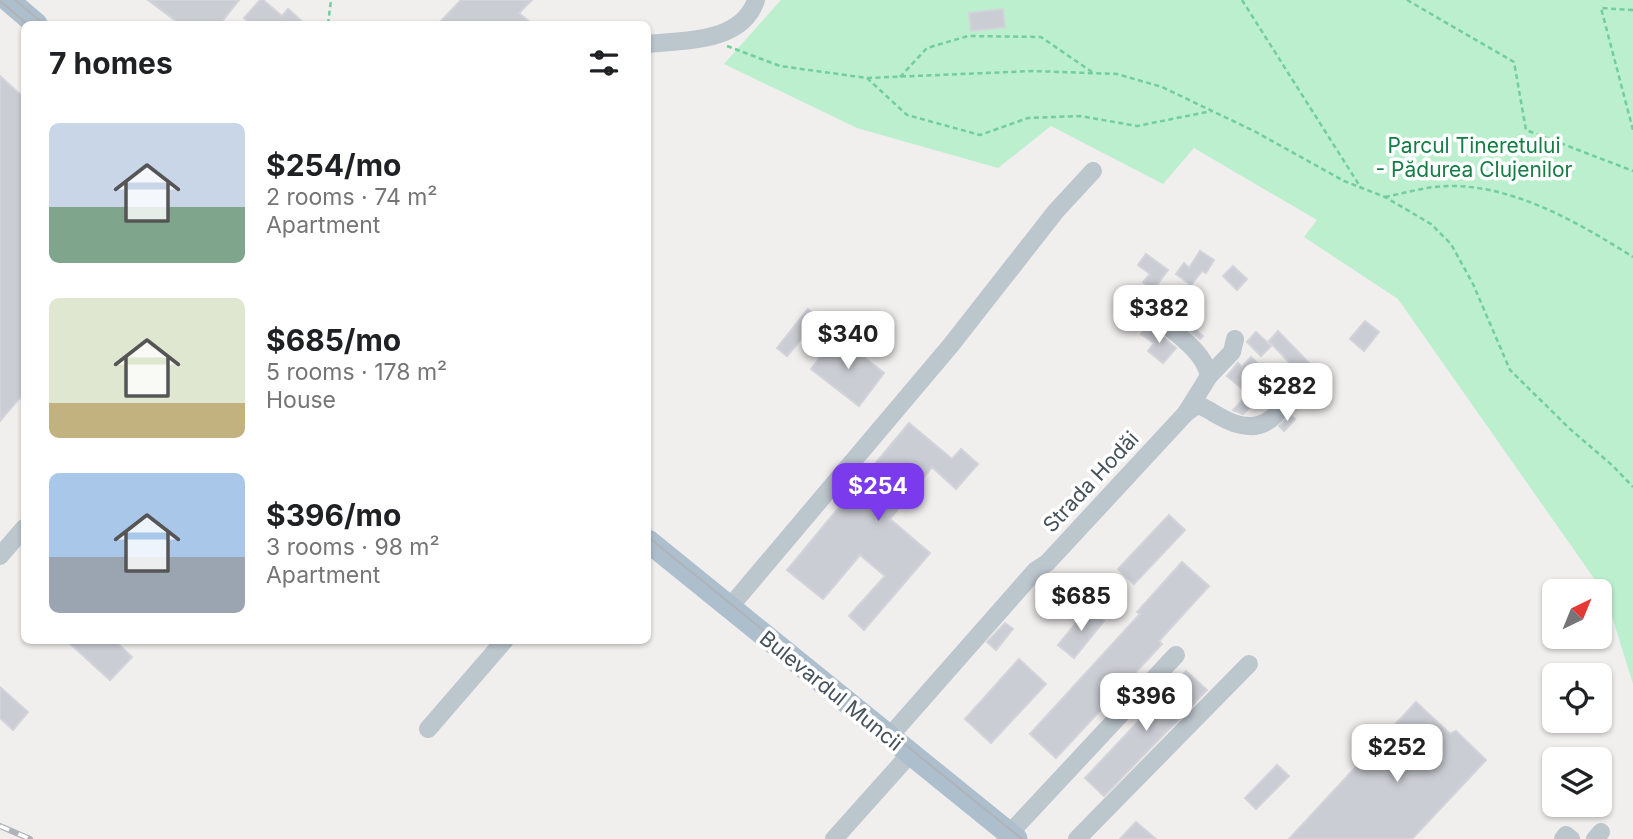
<!DOCTYPE html>
<html lang="en">
<head>
<meta charset="utf-8">
<style>
  body { margin:0; font-family:Inter,sans-serif; background:#f6f6f6; color:#202124; height:100vh; display:flex; flex-direction:column; font-size:26px; white-space:nowrap }
  * { box-sizing:border-box; margin:0 }
  p { font-size:23px; color:#757577 }
  .icon { flex:none; width:38px; height:38px; fill:none; stroke:currentColor; stroke-width:2; stroke-linecap:round; stroke-linejoin:round }
  .map { position:relative; flex:1; overflow:hidden }
  .side { position:absolute; left:21px; top:21px; width:630px; height:623px; display:flex; flex-direction:column; background:#fff; border-radius:10px; box-shadow:0 2px 5px #0004 }
  .side>* { flex:none }
  .needle { width:46px; rotate:43deg }
  .controls { position:absolute; left:1542px; top:579px; display:grid; gap:14px }
  .controls a { display:grid; place-items:center; width:70px; height:70px; border-radius:10px; background:#fff; box-shadow:0 2px 5px #0004; font-size:35px }
  .price { position:absolute; translate:-50% -60px; padding:0 16px; border-radius:14px; background:#fff; color:#222; font-size:23px; line-height:46px; filter:drop-shadow(0 2px 4px #0008) }
  .price::after { content:''; position:absolute; left:50%; top:42px; width:21px; height:16px; margin-left:-10px; background:inherit; clip-path:polygon(0 0,100% 0,50% 100%) }
  .price.on { background:#7c3aed; color:#fff }
  ul { padding:0; list-style:none }
  li { display:flex; align-items:center; gap:21px; height:175px; padding:0 28px }
  li span { display:grid; place-items:center; flex:none; width:196px; height:140px; border-radius:10px; color:#555 }
  li>.icon { margin-inline-start:auto }
  span .icon { width:84px; height:84px; fill:#fffc; stroke-width:1 }
  li b { font-size:30px }
  h2 { display:flex; justify-content:space-between; align-items:center; height:84px; padding:0 28px; font-size:30px }
  .map>svg:first-child { display:block }
  .green { fill:#bbefcd }
  .building { fill:#cacdd3; stroke:#d2d4da; stroke-width:2 }
  .lines { fill:none; stroke-linecap:round; stroke-linejoin:round }
  .path { stroke:#72ce9d; stroke-width:2.5; stroke-dasharray:5 3.5; stroke-linecap:butt }
  .minor { stroke:#bcc6cd; stroke-width:18 }
  .major { stroke:#adbfcd; stroke-width:23 }
  .tram { stroke:#b0b3b8; stroke-width:2 }
  .rail-casing { stroke:#b0b3b8; stroke-width:6 }
  .rail { stroke:#fff; stroke-width:3.5; stroke-dasharray:10; stroke-linecap:butt }
  .labels { text-anchor:middle; stroke-width:7; stroke-linejoin:round; paint-order:stroke }
  .park-label { font-size:21px; fill:#157e45; stroke:#fff }
  .street-label { font-size:21px; fill:#46525b; stroke:#fff }
</style>
</head>
<body>
<div class="map">
<svg width="1633" height="839" viewBox="0 0 1633 839">
  <rect width="100%" height="100%" fill="#f1eeee"/>
  <!-- green -->
  <path class="green" d="M781 0H1633V684L1605 594 1398 299 1304 237 1317 220 1194 148 1163 184 1051 126 998 168 857 128 724 64Z"/>
  <!-- building -->
  <g class="building">
    <path d="M148 0H239L220 24H180Z"/>
    <path d="M260 0H263L282 16 288 9 305 24H252L244 18Z"/>
    <path d="M461 0H532L519 13 532 24H438Z"/>
    <path d="M1003 9 1005 27 971 31 969 13Z"/>
    <path d="M0 76 24 98V393L0 421Z"/>
    <path d="M1200 251 1214 260 1206 273 1202 271 1191 285 1176 274 1184 263 1189 268Z"/>
    <path d="M1146 254 1168 270 1153 290 1143 282 1150 274 1138 265Z"/>
    <path d="M1233 266 1247 279 1237 290 1223 276Z"/>
    <path d="M1165 305 1203 336 1200 339 1163 308Z"/>
    <path d="M808 309 819 318 787 356 777 348Z"/>
    <path d="M1365 321 1379 332 1364 351 1350 339Z"/>
    <path d="M1149 325 1176 348 1163 363 1148 351 1154 343 1141 334Z"/>
    <path d="M1278 331 1311 365 1301 375 1269 341Z"/>
    <path d="M1256 332 1271 346 1261 356 1247 342Z"/>
    <path d="M837 336 884 373 859 406 811 369Z"/>
    <path d="M1251 357 1268 373 1259 383 1268 390 1243 414 1233 410 1248 394 1227 376 1238 363 1242 367Z"/>
    <path d="M1290 415 1295 419 1284 431 1279 426Z"/>
    <path d="M909 423 952 459 961 449 978 464 956 489 932 467 890 519 930 553 864 630 849 616 885 576 860 555 823 599 787 570Z"/>
    <path d="M1169 515 1185 530 1134 584 1118 569Z"/>
    <path d="M1182 562 1209 586 1159 641 1162 644 1056 758 1030 734 1140 614 1137 612Z"/>
    <path d="M1088 608 1104 621 1074 658 1058 645Z"/>
    <path d="M1005 623 1013 629 996 650 987 642Z"/>
    <path d="M66 640H114L132 657 110 680Z"/>
    <path d="M1019 659 1046 684 991 743 965 719Z"/>
    <path d="M1186 671 1207 690 1104 796 1085 778Z"/>
    <path d="M0 687 28 712 13 730 0 718Z"/>
    <path d="M1416 702 1450 734 1456 731 1486 760 1412 839H1289Z"/>
    <path d="M1277 765 1289 776 1256 809 1245 798Z"/>
    <path d="M1136 822 1156 839H1120Z"/>
  </g>
  <g class="lines">
    <!-- path -->
    <g class="path">
      <path d="M1242 0 1361 188"/>
      <path d="M1407 0 1514 62 1526 130 1633 171"/>
      <path d="M1633 10 1601 8 1633 130"/>
      <path d="M328 24 331 0"/>
      <path d="M727 46 780 66 867 78 1033 71 1117 74 1162 87 1254 131 1344 181 1385 197 1431 224 1451 244 1473 284 1510 370 1570 429 1613 466 1633 487"/>
      <path d="M900 77 927 48 968 36 1041 37 1092 72"/>
      <path d="M867 78 907 115 980 135 1028 118 1080 116 1137 126 1212 111"/>
      <path d="M1385 197C1405 193 1428 186 1449 186 1514 185 1579 223 1633 257"/>
    </g>
    <!-- minor -->
    <g class="minor">
      <path d="M648 44C684 40 742 43 756 0"/>
      <path d="M1158 318C1176 334 1204 351 1209 376"/>
      <path d="M1186 413 1209 376 1232 352 1235 339"/>
      <path d="M0 556 24 528"/>
      <path d="M729 608 951 345 1056 211 1093 171"/>
      <path d="M428 729 505 640"/>
      <path d="M889 737 1036 570 1047 563 1186 413 1197 405C1205 407 1210 411 1217 415 1242 430 1265 432 1283 406V401"/>
      <path d="M1009 834 1176 655"/>
      <path d="M834 839 910 754"/>
      <path d="M1077 839 1249 664"/>
      <path d="M1563 839 1566 835 1571 839"/>
      <path d="M1595 839 1601 832"/>
    </g>
    <!-- major -->
    <g class="major">
      <path d="M8 0 36 24"/>
      <path d="M648 541 1016 839"/>
    </g>
    <!-- tram -->
    <g class="tram">
      <path d="M15 0 44 24"/>
      <path d="M0 1 27 24"/>
      <path d="M648 537 1022 839"/>
    </g>
    <defs>
      <path id="rail" d="M0 826 30 839"/>
    </defs>
    <!-- rail casing -->
    <use href="#rail" class="rail-casing"/>
    <!-- rail -->
    <use href="#rail" class="rail"/>
  </g>
  <g class="labels">
    <!-- park labels -->
    <g class="park-label">
      <text x="1474" y="153">Parcul Tineretului<tspan x="1474" dy="24">- Pădurea Clujenilor</tspan></text>
    </g>
    <!-- street labels -->
    <g class="street-label">
      <text transform="translate(1091 482) rotate(-47)" y="7">Strada Hodăi</text>
      <text transform="translate(831 691) rotate(39)" y="7">Bulevardul Muncii</text>
    </g>
  </g>
</svg>
<div class="controls">
<a><svg class="needle" viewBox="-14 -14 28 28"><path d="M0-13l5 13h-10z" fill="#e53935"/><path d="M0 13l5-13h-10z" fill="#757577"/></svg></a>
<a><svg class="icon" aria-label="locate" viewBox="0 0 24 24"><circle cx="12" cy="12" r="6"/><path d="M12 2v4M12 18v4M2 12h4M18 12h4"/></svg></a>
<a><svg class="icon" aria-label="layers" viewBox="0 0 24 24"><path d="M12 4l9 5-9 5-9-5zM3 14l9 5 9-5"/></svg></a>
</div>
<b class="price" style="left:1159px;top:345px">$382</b>
<b class="price" style="left:848px;top:371px">$340</b>
<b class="price" style="left:1287px;top:423px">$282</b>
<b class="price on" style="left:878px;top:523px">$254</b>
<b class="price" style="left:1081px;top:633px">$685</b>
<b class="price" style="left:1146px;top:733px">$396</b>
<b class="price" style="left:1397px;top:784px">$252</b>
<section class="side">
<h2>7 homes<svg class="icon" aria-label="filters" viewBox="0 0 24 24"><path d="M4 7h16M4 17h16"/><circle cx="9" cy="7" r="2"/><circle cx="15" cy="17" r="2"/></svg></h2>
<ul>
<li><span style="background:linear-gradient(#c9d6e8 60%,#7fa58c 0)"><svg class="icon" aria-label="home" viewBox="0 0 24 24"><path d="M3 11l9-7 9 7M6 9v11h12V9"/></svg></span><div><b>$254/mo</b><p>2 rooms · 74 m²</p><p>Apartment</p></div></li>
<li><span style="background:linear-gradient(#dfe7d0 75%,#c2b280 0)"><svg class="icon" aria-label="home" viewBox="0 0 24 24"><path d="M3 11l9-7 9 7M6 9v11h12V9"/></svg></span><div><b>$685/mo</b><p>5 rooms · 178 m²</p><p>House</p></div></li>
<li><span style="background:linear-gradient(#a9c7e8 60%,#9aa5b1 0)"><svg class="icon" aria-label="home" viewBox="0 0 24 24"><path d="M3 11l9-7 9 7M6 9v11h12V9"/></svg></span><div><b>$396/mo</b><p>3 rooms · 98 m²</p><p>Apartment</p></div></li>
</ul>
</section>
</div>
</body>
</html>
